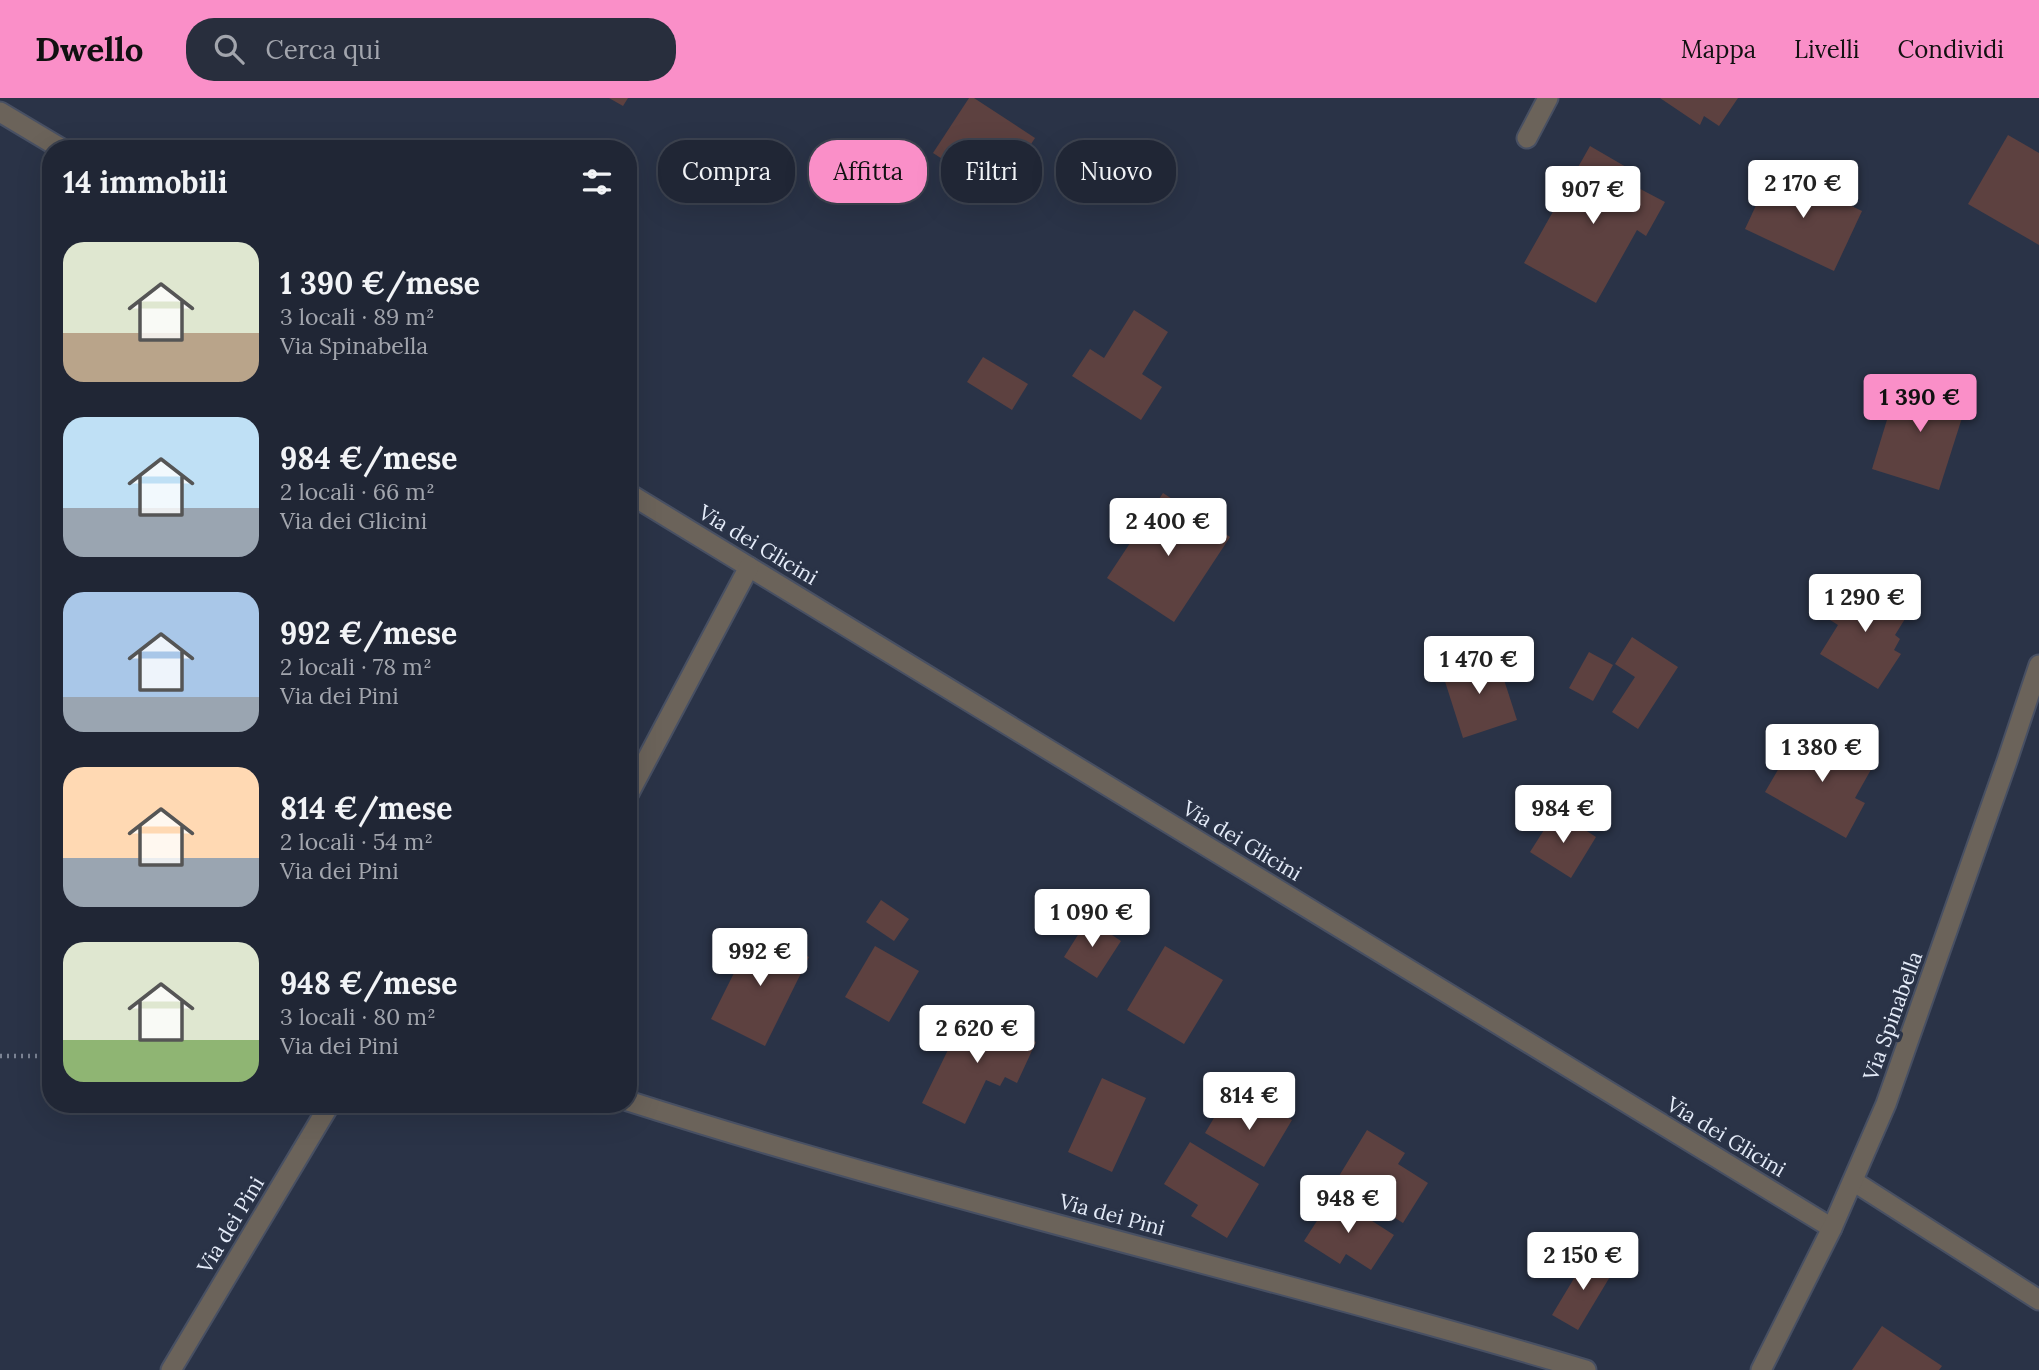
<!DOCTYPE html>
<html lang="it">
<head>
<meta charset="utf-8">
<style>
  body { margin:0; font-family:Lora,serif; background:#282e3d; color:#f1f3f6; height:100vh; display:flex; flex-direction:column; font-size:26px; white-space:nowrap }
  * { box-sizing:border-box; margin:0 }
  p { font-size:23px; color:#a2a5ad }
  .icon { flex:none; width:38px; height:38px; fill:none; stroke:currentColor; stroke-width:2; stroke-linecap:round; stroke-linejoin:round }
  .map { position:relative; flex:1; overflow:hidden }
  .sheet { position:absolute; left:42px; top:42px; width:595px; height:973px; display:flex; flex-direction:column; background:#202635; border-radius:28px; box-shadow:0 7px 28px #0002,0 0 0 2px #3d4350 }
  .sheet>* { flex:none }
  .banner { position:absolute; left:658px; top:42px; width:665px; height:63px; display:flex; gap:14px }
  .price { position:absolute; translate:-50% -60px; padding:0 16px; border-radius:7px; background:#fff; color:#222; font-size:23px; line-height:46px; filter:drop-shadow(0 2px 4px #0008) }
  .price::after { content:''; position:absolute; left:50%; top:42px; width:21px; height:16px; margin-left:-10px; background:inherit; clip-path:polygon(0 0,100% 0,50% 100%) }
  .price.current { background:#fa8fc8; color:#111 }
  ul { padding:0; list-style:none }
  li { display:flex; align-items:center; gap:21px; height:175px; padding:0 21px }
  li span { display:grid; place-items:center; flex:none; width:196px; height:140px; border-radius:21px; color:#555 }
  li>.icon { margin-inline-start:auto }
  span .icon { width:84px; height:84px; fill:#fffc; stroke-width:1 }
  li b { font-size:30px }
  h2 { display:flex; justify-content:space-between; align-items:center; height:84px; padding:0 21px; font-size:30px }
  .pill { padding:0 24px; border-radius:28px; background:#202635; box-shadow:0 7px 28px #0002,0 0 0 2px #3d4350; font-size:24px; line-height:63px }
  .pill.current { background:#fa8fc8; color:#111 }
  header { display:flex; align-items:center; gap:42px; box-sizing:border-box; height:98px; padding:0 35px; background:#fa8fc8; color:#111 }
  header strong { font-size:33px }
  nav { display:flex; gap:38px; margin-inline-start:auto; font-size:24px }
  .search { width:490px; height:63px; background:#282e3d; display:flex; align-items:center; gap:18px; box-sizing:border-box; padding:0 24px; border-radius:28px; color:#a2a5ad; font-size:26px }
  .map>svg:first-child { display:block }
  .building { fill:#5d4140 }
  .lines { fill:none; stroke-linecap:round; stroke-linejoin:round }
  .minor-casing { stroke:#485063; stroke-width:23 }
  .tertiary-casing { stroke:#485063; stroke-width:23 }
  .path { stroke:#7b8394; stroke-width:4.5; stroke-dasharray:2 5; stroke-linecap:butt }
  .minor { stroke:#6b635a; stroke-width:19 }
  .tertiary { stroke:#6b635a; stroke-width:19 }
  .labels { text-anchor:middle; stroke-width:7; stroke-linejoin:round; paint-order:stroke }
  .street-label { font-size:21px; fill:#e4ebf8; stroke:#2a3347 }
</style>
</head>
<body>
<header>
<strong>Dwello</strong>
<div class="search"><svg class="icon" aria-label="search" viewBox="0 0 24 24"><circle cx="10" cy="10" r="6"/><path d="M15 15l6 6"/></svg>Cerca qui</div>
<nav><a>Mappa</a><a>Livelli</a><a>Condividi</a></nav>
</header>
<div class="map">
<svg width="2039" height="1272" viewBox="0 0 2039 1272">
  <rect width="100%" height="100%" fill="#2a3347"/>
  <!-- building -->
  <g class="building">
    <path d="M609 0H628L623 8Z"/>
    <path d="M969 0H974L1035 40 998 97 933 55Z"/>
    <path d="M1660 0H1738L1719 28 1704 18 1700 27Z"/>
    <path d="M2008 37 2039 55V147L1968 106Z"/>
    <path d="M1590 48 1633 73 1627 84 1665 104 1646 138 1637 132 1596 205 1524 165Z"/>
    <path d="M1773 71 1862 113 1834 173 1745 131Z"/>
    <path d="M1134 212 1168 234 1142 276 1162 289 1141 322 1072 278 1090 251 1104 260Z"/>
    <path d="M983 259 1028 286 1012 312 967 284Z"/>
    <path d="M1900 279 1968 301 1939 392 1872 371Z"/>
    <path d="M1163 395 1230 439 1174 524 1107 480Z"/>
    <path d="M1852 480 1908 516 1895 537 1900 541 1894 552 1901 556 1878 591 1820 556 1838 527 1827 520Z"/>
    <path d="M1632 539 1678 569 1638 631 1612 614 1635 579 1615 566Z"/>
    <path d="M1589 554 1613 567 1593 603 1569 590Z"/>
    <path d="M1496 557 1517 622 1463 640 1442 574Z"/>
    <path d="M1817 636 1873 668 1855 700 1865 705 1846 740 1765 694 1796 641 1809 649Z"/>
    <path d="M1556 713 1596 739 1571 780 1530 754Z"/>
    <path d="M881 802 909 821 894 843 866 824Z"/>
    <path d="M1088 821 1121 843 1097 880 1064 859Z"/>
    <path d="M755 833 809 859 765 948 711 921Z"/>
    <path d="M875 848 919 873 889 924 845 899Z"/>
    <path d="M1165 848 1223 882 1184 946 1127 912Z"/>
    <path d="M968 911 1036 944 1017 985 1005 979 1000 988 986 982 965 1026 922 1005Z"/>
    <path d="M1102 980 1146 1000 1112 1074 1068 1054Z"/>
    <path d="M1224 1003 1256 1022 1265 1007 1292 1022 1264 1069 1205 1035Z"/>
    <path d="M1367 1032 1405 1055 1398 1066 1428 1085 1403 1125 1336 1083Z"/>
    <path d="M1190 1044 1259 1086 1227 1140 1191 1118 1198 1107 1164 1086Z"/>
    <path d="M1333 1098 1394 1137 1371 1172 1346 1156 1340 1166 1304 1143Z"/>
    <path d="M1588 1157 1614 1172 1578 1232 1552 1217Z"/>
    <path d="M1882 1228 1942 1268 1939 1272H1852Z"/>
  </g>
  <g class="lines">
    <defs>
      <g id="minor">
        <path d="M0 14 62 51"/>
        <path d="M1527 40 1548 0"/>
        <path d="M628 395 1832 1130"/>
        <path d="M628 697 749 469"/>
        <path d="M628 1003C944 1104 1268 1177 1586 1272"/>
        <path d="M1853 1083 2039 1202"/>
        <path d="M171 1272 330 1006"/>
      </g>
      <path id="tertiary" d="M1761 1272 1832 1130 1886 1006 2007 663 2039 567"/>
    </defs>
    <!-- minor casing -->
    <use href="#minor" class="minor-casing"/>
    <!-- tertiary casing -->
    <use href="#tertiary" class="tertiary-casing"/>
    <!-- path -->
    <path class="path" d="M0 958H51"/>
    <!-- minor -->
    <use href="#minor" class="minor"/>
    <!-- tertiary -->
    <use href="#tertiary" class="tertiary"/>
  </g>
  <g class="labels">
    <!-- street labels -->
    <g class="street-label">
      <text transform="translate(758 447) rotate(31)" y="7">Via dei Glicini</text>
      <text transform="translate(1242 743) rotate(31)" y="7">Via dei Glicini</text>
      <text transform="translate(1893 918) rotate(-70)" y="7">Via Spinabella</text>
      <text transform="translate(1726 1039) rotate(31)" y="7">Via dei Glicini</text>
      <text transform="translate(1112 1117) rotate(15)" y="7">Via dei Pini</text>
      <text transform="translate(231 1127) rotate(-59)" y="7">Via dei Pini</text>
    </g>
  </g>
</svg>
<b class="price" style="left:1803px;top:122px">2 170 €</b>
<b class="price" style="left:1593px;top:128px">907 €</b>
<b class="price current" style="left:1920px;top:336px">1 390 €</b>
<b class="price" style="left:1168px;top:460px">2 400 €</b>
<b class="price" style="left:1865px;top:536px">1 290 €</b>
<b class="price" style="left:1479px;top:598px">1 470 €</b>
<b class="price" style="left:1822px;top:686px">1 380 €</b>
<b class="price" style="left:1563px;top:747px">984 €</b>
<b class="price" style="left:1092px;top:851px">1 090 €</b>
<b class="price" style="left:760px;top:890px">992 €</b>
<b class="price" style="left:977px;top:967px">2 620 €</b>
<b class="price" style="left:1249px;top:1034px">814 €</b>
<b class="price" style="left:1348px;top:1137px">948 €</b>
<b class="price" style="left:1583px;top:1194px">2 150 €</b>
<div class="banner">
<a class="pill">Compra</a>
<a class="pill current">Affitta</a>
<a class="pill">Filtri</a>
<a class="pill">Nuovo</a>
</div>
<section class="sheet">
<h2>14 immobili<svg class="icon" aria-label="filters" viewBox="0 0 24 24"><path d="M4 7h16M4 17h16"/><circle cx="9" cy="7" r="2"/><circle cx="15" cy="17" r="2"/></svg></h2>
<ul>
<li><span style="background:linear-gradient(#dfe7d0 65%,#b9a48a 0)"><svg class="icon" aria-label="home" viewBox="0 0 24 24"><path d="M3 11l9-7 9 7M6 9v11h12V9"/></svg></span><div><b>1 390 €/mese</b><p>3 locali · 89 m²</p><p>Via Spinabella</p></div></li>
<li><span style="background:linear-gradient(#bfe0f5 65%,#9aa5b1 0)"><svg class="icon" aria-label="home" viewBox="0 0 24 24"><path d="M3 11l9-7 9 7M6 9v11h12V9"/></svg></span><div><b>984 €/mese</b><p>2 locali · 66 m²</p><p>Via dei Glicini</p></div></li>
<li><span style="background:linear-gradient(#a9c7e8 75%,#9aa5b1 0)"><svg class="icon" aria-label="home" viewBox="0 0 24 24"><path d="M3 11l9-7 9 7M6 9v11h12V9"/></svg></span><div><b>992 €/mese</b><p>2 locali · 78 m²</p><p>Via dei Pini</p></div></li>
<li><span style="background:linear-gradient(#ffd9b3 65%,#9aa5b1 0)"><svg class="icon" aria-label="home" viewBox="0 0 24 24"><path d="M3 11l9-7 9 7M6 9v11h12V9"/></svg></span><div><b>814 €/mese</b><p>2 locali · 54 m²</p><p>Via dei Pini</p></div></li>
<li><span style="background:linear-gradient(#dfe7d0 70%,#8fb573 0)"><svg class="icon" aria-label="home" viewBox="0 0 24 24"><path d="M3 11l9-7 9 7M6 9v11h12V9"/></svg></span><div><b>948 €/mese</b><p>3 locali · 80 m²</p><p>Via dei Pini</p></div></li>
</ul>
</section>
</div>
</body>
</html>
